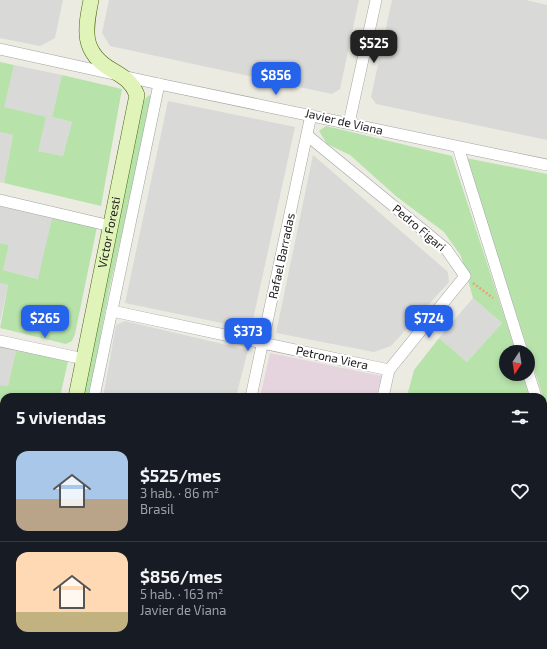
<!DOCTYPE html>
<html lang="es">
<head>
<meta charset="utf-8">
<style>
  body { margin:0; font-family:"Exo 2",sans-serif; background:#242831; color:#f1f3f6; height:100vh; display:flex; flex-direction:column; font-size:15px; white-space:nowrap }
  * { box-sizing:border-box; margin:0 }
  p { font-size:13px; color:#9ea1a6 }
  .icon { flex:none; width:22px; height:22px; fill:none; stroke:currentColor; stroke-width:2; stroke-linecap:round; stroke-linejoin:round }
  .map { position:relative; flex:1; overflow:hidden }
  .details { position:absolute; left:0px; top:393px; width:547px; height:256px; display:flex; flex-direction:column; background:#171b24; border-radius:12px 12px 0 0; box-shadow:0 2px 6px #0003 }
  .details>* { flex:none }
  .needle { width:26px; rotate:192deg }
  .buttons { position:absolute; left:499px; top:345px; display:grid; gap:8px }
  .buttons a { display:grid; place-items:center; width:36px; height:36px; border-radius:50%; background:#171b24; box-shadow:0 2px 6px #0003; font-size:20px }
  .price { position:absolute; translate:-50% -34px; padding:0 9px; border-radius:8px; background:#2563eb; color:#fff; font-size:13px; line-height:26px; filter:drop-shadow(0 1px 2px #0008) }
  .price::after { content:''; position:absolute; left:50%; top:24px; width:12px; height:9px; margin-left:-6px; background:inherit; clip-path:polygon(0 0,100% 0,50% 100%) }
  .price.selected { background:#222; color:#fff }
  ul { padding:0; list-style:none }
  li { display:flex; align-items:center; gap:12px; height:100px; padding:0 16px }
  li+li { border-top:1px solid #363941 }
  li span { display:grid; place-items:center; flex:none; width:112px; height:80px; border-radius:12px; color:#555 }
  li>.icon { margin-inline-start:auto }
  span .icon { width:48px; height:48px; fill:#fffc; stroke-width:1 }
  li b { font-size:17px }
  h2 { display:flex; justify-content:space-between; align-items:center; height:48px; padding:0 16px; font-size:17px }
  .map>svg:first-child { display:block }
  .residential { fill:#d9d9d8 }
  .industrial { fill:#e5d4dd }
  .grass { fill:#b7e3ab }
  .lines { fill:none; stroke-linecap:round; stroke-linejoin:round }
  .street-casing { stroke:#a2a2a2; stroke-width:12 }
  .secondary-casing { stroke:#45670d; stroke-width:16 }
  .path { stroke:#eea071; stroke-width:2.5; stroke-dasharray:2 2; stroke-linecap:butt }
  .street { stroke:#fff; stroke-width:11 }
  .secondary { stroke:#e0f3b8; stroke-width:15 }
  .labels { text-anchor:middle; stroke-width:4; stroke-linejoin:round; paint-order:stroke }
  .street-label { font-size:12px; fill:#1b1b1b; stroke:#fff }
</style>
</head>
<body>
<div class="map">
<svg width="547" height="649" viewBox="0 0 547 649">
  <rect width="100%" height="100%" fill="#ecebe2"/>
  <!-- residential -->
  <g class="residential">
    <path d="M0 0H63L55 38 40 46 0 38Z"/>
    <path d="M109 0H359L340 89 332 94 110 46 102 33Z"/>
    <path d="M392 0H526L547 5V140L376 104 371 97Z"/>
    <path d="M14 65 62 75 52 117 72 122 63 156 38 151 3 107Z"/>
    <path d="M168 101 295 127 251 329 125 303Z"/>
    <path d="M0 132 13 135 4 183 0 182Z"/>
    <path d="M313 155 448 272 449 282 391 346 374 352 276 333Z"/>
    <path d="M0 206 52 218 39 279 3 270 9 245 0 243Z"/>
    <path d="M0 283 8 285 0 322Z"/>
    <path d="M473 298 502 323 467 362 439 338Z"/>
    <path d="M125 321 248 350 236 397H103L116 325Z"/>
    <path d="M0 347 16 351 8 386 0 385Z"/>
    <path d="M3 445 4 446V524H0V457Z"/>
    <path d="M272 645H323V649H299Z"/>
  </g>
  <!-- industrial -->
  <path class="industrial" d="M270 353 382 376 376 397H260Z"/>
  <!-- grass -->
  <g class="grass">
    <path d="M0 62 14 65 4 107 46 117 38 151 63 156 72 122 52 117 62 75 122 89 101 206 4 183 13 135 0 132Z"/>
    <path d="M149 95 151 97V103L109 291 89 397H83L143 101Z"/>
    <path d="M326 126 452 156 516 352H506V374H523L530 397 407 396 414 370 439 338 467 362 502 323 473 298 461 256 444 232 397 197 350 155 327 144 319 131Z"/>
    <path d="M466 158 547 174V413L543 397Z"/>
    <path d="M52 218 97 227 75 334 72 341 66 344 0 328 8 285 0 283V243L9 245 3 270 38 279Z"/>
    <path d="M16 351 68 361 60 397H4V446L0 457V385L8 386Z"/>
    <path d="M543 437 547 450V649H356L357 645H543Z"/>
    <path d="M0 524H4V645H10L9 649H0Z"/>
    <path d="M48 645H162L178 649H48Z"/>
  </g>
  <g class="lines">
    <defs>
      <g id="street">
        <path d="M0 49 159 84 547 165"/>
        <path d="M349 123 376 0"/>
        <path d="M308 136 446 249 465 276 389 370 383 397"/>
        <path d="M458 147 522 352"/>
        <path d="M0 200 111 226"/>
        <path d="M112 311 389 370"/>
        <path d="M0 341 84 359"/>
        <path d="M528 372 536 397"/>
        <path d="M94 397 159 84"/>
        <path d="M251 397 311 115"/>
        <path d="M543 421 547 434"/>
        <path d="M206 645 225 649"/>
        <path d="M41 649 42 645"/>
        <path d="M328 649 329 645"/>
      </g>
      <g id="secondary">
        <path id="s1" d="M76 397 137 95C132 82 124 77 112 70 81 52 85 30 91 0"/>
        <path d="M23 649 24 645"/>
      </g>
    </defs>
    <!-- street casing -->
    <use href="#street" class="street-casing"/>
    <!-- secondary casing -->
    <use href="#secondary" class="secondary-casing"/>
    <!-- path -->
    <path class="path" d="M473 283 493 298"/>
    <!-- street -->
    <use href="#street" class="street"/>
    <!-- secondary -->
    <use href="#secondary" class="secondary"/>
  </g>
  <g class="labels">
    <!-- street labels -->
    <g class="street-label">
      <text transform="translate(344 122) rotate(13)" y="4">Javier de Viana</text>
      <text transform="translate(419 228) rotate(40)" y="4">Pedro Figari</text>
      <text dy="4" stroke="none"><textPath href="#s1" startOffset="168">Víctor Foresti</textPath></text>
      <text transform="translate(282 256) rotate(-78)" y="4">Rafael Barradas</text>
      <text transform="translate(332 358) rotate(12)" y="4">Petrona Viera</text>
    </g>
  </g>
</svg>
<div class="buttons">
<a><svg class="needle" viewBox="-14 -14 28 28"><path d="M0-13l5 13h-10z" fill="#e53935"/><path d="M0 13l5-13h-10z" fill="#9ea1a6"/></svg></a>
</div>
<b class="price selected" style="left:374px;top:64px">$525</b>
<b class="price" style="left:276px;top:96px">$856</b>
<b class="price" style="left:45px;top:339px">$265</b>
<b class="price" style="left:429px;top:339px">$724</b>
<b class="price" style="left:248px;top:352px">$373</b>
<section class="details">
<h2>5 viviendas<svg class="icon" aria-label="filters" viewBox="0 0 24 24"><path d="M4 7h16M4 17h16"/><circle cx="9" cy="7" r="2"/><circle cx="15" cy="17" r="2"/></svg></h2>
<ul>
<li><span style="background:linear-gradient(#a9c7e8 60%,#b9a48a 0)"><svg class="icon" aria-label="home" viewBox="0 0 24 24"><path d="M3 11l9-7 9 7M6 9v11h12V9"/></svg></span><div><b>$525/mes</b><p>3 hab. · 86 m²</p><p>Brasil</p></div><svg class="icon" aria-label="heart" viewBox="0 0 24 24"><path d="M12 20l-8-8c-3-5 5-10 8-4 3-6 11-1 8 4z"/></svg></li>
<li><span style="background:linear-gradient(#ffd9b3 75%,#c2b280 0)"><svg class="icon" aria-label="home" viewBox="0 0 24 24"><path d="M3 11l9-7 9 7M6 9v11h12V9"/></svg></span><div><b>$856/mes</b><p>5 hab. · 163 m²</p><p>Javier de Viana</p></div><svg class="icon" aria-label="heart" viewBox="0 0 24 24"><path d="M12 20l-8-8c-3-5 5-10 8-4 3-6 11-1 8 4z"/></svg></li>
</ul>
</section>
</div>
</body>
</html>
